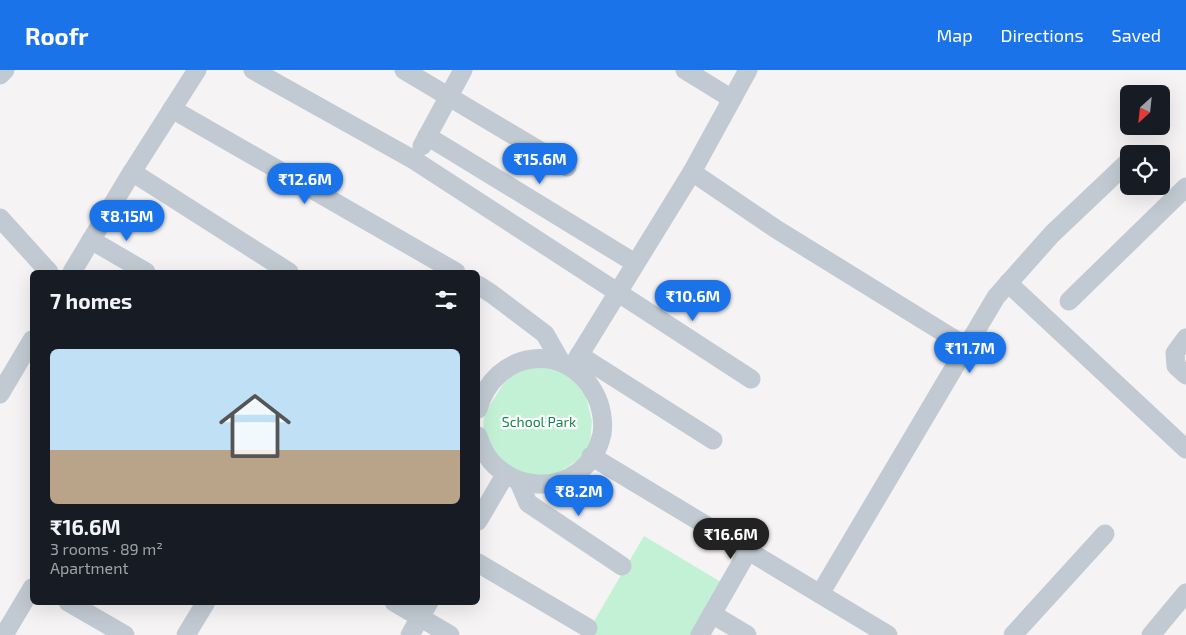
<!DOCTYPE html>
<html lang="en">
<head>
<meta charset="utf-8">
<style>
  body { margin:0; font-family:"Exo 2",sans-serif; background:#20242c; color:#f1f3f6; height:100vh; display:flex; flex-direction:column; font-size:19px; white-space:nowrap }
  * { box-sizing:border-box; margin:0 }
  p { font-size:16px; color:#9ea1a6 }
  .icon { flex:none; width:28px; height:28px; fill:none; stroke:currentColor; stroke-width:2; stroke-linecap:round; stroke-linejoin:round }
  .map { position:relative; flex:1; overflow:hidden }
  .sheet { position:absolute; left:30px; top:200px; width:450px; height:335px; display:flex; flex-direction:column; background:#171b24; border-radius:8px; box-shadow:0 5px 20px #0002 }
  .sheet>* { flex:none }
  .needle { width:32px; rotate:207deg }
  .controls { position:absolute; left:1120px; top:15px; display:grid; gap:10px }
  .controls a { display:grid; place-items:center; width:50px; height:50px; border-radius:8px; background:#171b24; box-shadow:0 5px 20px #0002; font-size:25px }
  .price { position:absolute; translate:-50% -42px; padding:0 11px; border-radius:18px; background:#1a73e8; color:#fff; font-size:16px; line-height:32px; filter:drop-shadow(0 1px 2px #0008) }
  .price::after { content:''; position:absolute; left:50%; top:30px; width:15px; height:11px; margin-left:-8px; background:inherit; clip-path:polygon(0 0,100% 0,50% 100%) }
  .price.active { background:#222; color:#fff }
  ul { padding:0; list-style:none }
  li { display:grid; align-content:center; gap:10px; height:265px; padding:0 20px }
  li span { display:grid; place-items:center; height:155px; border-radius:8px; color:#555 }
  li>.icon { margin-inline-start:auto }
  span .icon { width:90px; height:90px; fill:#fffc; stroke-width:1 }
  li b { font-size:21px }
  h2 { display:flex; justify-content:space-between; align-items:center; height:60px; padding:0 20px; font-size:21px }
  header { display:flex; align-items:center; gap:30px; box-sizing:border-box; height:70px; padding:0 25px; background:#1a73e8; color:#fff }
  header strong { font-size:24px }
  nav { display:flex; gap:28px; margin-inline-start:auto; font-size:18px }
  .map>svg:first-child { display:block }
  .green { fill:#c3f1d5 }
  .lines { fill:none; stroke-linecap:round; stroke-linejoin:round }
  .street { stroke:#c1cad2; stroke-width:19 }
  .labels { text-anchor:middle; stroke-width:4.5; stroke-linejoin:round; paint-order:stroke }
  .park-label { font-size:14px; fill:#17864f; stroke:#fff }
</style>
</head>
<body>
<header>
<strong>Roofr</strong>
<nav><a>Map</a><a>Directions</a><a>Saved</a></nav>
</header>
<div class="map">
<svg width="1186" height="565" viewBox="0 0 1186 565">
  <rect width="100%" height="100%" fill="#f5f3f3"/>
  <!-- green -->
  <g class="green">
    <path d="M556 296 574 309 586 327 592 351 590 372 579 389 554 406 525 404 507 399 483 363 484 344 507 308 530 298Z"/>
    <path d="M644 466 726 515 695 565H586Z"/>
  </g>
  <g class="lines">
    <!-- street -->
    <g class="street">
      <path d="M253 0 414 90 751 309"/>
      <path d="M404 0 567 97"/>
      <path d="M685 0 732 29"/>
      <path d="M0 5 5 0"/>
      <path d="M172 39 456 202"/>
      <path d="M427 66 635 193"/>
      <path d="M422 76 463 0"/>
      <path d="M132 102 289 202"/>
      <path d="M692 102 776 159 967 277"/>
      <path d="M0 148 49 202"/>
      <path d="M91 170 146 202"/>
      <path d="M72 202 132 102 197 0"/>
      <path d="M1008 213 1186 379"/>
      <path d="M478 215 492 224 545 264 561 292"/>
      <path d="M1069 231 1186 117"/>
      <path d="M1186 268 1175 283 1176 296 1186 305"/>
      <path d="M579 285 713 370"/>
      <path d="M572 297 692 102 748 0"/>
      <path d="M0 324 32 270"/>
      <path d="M478 339C494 281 566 269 595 324 601 335 604 351 602 364 587 431 496 430 478 366"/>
      <path d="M591 386 888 565"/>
      <path d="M519 412 528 433 622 496"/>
      <path d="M478 451 505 405"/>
      <path d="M478 493 588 558"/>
      <path d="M820 524 996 227 1052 164 1129 91"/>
      <path d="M68 532 125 565"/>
      <path d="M394 532 450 565"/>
      <path d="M712 544 747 565"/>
      <path d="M4 565 32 518"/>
      <path d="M186 565 206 532"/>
      <path d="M410 565 429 532"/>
      <path d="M700 565 748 481"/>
      <path d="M1013 565 1105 464"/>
      <path d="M1151 565 1186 523"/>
    </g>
  </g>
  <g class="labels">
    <!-- park labels -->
    <g class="park-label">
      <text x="539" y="357">School Park</text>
    </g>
  </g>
</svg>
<div class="controls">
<a><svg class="needle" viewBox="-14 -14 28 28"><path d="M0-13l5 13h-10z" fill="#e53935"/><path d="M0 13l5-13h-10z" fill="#9ea1a6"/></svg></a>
<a><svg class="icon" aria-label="locate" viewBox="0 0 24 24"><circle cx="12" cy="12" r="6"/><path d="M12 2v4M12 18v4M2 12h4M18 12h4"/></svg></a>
</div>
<b class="price" style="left:540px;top:115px">₹15.6M</b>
<b class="price" style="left:305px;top:135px">₹12.6M</b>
<b class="price" style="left:127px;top:172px">₹8.15M</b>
<b class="price" style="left:693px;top:252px">₹10.6M</b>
<b class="price" style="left:970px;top:304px">₹11.7M</b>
<b class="price" style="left:579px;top:447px">₹8.2M</b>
<b class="price active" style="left:731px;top:490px">₹16.6M</b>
<section class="sheet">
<h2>7 homes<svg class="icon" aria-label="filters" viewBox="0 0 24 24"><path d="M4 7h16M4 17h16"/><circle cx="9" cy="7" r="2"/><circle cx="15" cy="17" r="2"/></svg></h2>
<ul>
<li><span style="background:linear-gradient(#bfe0f5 65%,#b9a48a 0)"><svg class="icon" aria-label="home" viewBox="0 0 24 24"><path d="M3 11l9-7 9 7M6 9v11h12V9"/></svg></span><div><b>₹16.6M</b><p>3 rooms · 89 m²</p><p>Apartment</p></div></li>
</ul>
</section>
</div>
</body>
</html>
